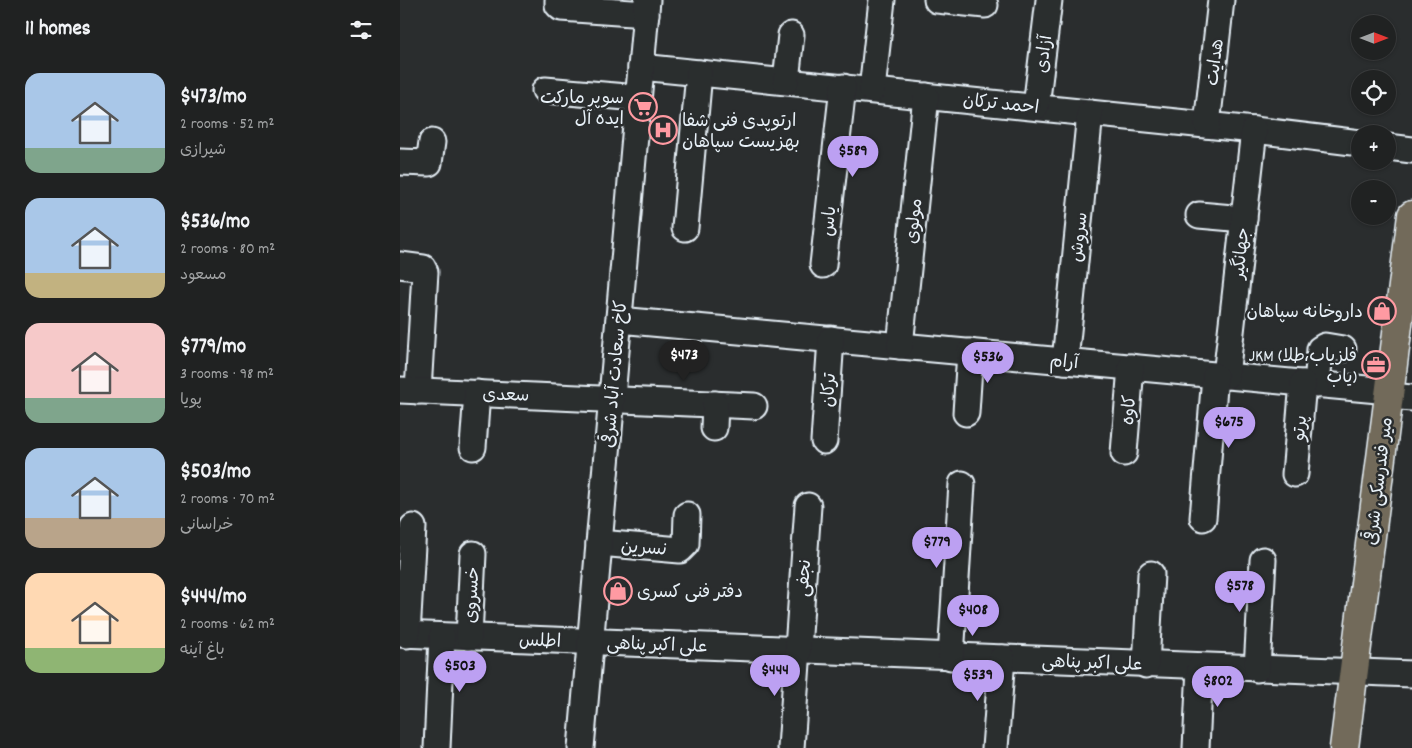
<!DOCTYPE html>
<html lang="en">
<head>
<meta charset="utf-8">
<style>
  body { margin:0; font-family:Dekko,"Playpen Sans Arabic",sans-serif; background:#2d2f2f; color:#f1f3f6; height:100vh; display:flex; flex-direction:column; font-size:19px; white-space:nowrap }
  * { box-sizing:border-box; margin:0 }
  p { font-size:16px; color:#a2a4a5 }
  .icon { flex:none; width:28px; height:28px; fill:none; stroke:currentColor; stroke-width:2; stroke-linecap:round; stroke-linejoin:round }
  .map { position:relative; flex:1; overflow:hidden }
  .side { display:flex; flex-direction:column; background:#202222; width:400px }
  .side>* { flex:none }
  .needle { width:32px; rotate:90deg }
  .fabs { position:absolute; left:951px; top:15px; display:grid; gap:10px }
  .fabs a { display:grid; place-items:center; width:45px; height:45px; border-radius:50%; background:#202222; box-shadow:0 1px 4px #0004,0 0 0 1px #3d3f40; font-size:25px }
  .price { position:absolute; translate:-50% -42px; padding:0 11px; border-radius:18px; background:#bca0f2; color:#111; font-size:16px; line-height:32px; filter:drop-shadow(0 1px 2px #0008) }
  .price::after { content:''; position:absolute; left:50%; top:30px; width:15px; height:11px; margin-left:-8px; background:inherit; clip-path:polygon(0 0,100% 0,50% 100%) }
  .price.current { background:#222; color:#fff }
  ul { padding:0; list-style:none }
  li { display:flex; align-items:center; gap:15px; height:125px; padding:0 25px }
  li span { display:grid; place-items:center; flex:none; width:140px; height:100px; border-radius:15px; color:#555 }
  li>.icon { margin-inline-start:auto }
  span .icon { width:60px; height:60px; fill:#fffc; stroke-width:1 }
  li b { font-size:21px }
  h2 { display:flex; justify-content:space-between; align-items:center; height:60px; padding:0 25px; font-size:21px }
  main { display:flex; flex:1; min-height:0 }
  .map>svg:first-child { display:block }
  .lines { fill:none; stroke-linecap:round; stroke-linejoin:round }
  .minor-casing { stroke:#e8f1f8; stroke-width:29 }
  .major-casing { stroke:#e8f1f8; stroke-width:31 }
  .minor { stroke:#2a2d2e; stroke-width:25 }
  .major { stroke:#726b5a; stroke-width:28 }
  .labels { text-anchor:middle; stroke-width:5; stroke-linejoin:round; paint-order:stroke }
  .street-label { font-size:18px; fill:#e8f1f8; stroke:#2a2d2e }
  .poi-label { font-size:18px; fill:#e8f1f8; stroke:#2a2d2e; text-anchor:end }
</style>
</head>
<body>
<main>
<section class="side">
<h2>11 homes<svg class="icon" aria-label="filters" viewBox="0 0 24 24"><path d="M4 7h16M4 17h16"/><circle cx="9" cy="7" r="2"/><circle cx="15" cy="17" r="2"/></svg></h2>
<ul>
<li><span style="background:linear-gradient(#a9c7e8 75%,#7fa58c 0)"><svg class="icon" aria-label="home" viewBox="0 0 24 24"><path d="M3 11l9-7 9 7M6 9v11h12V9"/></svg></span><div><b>$473/mo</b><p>2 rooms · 52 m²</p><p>شیرازی</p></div></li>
<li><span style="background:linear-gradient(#a9c7e8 75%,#c2b280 0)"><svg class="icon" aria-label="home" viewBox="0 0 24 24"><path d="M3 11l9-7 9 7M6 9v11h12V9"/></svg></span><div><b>$536/mo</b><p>2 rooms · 80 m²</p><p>مسعود</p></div></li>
<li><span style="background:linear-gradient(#f6c9c9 75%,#7fa58c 0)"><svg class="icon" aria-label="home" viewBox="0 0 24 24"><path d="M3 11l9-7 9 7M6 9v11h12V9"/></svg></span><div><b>$779/mo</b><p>3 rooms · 98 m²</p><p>پویا</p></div></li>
<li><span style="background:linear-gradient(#a9c7e8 70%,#b9a48a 0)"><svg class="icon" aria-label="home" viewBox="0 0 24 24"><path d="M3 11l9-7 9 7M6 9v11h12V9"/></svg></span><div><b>$503/mo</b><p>2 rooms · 70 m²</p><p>خراسانی</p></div></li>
<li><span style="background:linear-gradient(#ffd9b3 75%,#8fb573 0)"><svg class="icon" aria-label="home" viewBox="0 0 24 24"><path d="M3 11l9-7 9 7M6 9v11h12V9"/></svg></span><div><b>$444/mo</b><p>2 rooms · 62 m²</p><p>باغ آینه</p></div></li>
</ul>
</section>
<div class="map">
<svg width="1012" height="748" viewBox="0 0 1012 748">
  <rect width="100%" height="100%" fill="#2a2d2e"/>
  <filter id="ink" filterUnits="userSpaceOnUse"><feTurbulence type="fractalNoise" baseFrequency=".02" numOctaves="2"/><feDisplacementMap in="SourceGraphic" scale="10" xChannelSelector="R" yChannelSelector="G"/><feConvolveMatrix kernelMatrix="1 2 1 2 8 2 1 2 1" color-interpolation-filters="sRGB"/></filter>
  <g filter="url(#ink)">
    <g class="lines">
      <defs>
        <g id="minor">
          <path d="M158 0V5L161 8 246 14"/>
          <path d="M537 0 585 5"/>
          <path d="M241 67 854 130 960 143"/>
          <path d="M386 81 391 35"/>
          <path d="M145 90 238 98"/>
          <path d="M472 90 482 0"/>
          <path d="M636 107 649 0"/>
          <path d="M807 125 821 0"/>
          <path d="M988 147 1012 150"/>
          <path d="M0 162 29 163 32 142"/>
          <path d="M799 215 844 219"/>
          <path d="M285 228 299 73"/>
          <path d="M0 265 23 268 25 272 18 391"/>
          <path d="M423 265 443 87"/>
          <path d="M219 320 989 391"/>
          <path d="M500 346 526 96"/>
          <path d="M665 361 690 113"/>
          <path d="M826 376 854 130"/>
          <path d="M917 385 920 349 925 346 943 349"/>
          <path d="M0 390 354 406"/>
          <path d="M989 396 1012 398"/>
          <path d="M566 413 570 352"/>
          <path d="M314 428 315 404"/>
          <path d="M424 441 431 339"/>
          <path d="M73 447 77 393"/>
          <path d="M724 453 731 367"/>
          <path d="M895 474 903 383"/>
          <path d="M803 518 815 376"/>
          <path d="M199 543 280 550 286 544 287 515"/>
          <path d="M0 634 1012 674"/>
          <path d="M7 635 13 527"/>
          <path d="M69 637 73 554"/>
          <path d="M551 657 562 484"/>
          <path d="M746 665 751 574"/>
          <path d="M857 669 863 560"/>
          <path d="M37 748 42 636"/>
          <path d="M181 748 247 0"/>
          <path d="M391 748 408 506"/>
          <path d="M595 748 602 658"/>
          <path d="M796 748 800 667"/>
        </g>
        <path id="major" d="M944 748 1012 215"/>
      </defs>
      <!-- minor casing -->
      <use href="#minor" class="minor-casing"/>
      <!-- major casing -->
      <use href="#major" class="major-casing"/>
      <!-- minor -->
      <use href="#minor" class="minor"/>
      <!-- major -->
      <use href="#major" class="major"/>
    </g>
  </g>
  <!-- icons -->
  <defs>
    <symbol id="supermarket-ring" viewBox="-11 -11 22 22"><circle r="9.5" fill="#2a2d2e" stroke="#ff9aa2" stroke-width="1.5"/><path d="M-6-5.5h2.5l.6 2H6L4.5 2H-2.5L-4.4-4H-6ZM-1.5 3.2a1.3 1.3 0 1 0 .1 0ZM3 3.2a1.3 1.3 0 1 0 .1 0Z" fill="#ff9aa2"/></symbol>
    <symbol id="hospital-ring" viewBox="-11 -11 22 22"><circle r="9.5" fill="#2a2d2e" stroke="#ff9aa2" stroke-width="1.5"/><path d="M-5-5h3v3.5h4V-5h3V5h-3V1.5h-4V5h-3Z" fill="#ff9aa2"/></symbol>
    <symbol id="shop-ring" viewBox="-11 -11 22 22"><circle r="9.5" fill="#2a2d2e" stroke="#ff9aa2" stroke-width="1.5"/><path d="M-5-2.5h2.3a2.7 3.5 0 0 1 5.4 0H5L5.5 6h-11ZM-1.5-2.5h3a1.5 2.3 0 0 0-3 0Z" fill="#ff9aa2"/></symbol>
    <symbol id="office-ring" viewBox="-11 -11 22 22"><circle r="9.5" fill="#2a2d2e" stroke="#ff9aa2" stroke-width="1.5"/><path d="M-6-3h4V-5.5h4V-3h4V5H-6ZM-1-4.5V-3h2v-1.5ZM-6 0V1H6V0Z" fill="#ff9aa2"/></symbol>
  </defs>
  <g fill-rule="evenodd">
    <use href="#supermarket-ring" x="227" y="91" width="32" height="32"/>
    <use href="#hospital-ring" x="247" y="114" width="32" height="32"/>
    <use href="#shop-ring" x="966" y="295" width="32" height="32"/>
    <use href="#office-ring" x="960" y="349" width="32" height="32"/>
    <use href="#shop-ring" x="202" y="575" width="32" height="32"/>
  </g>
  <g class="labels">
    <!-- street labels -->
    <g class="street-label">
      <text transform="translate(643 54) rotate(-83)" y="6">آزادی</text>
      <text transform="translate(814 62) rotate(-83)" y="6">هدایت</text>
      <text transform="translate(601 103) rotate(6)" y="6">احمد ترکان</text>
      <text transform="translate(428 221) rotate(-84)" y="6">یاس</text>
      <text transform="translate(513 221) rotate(-84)" y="6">مولوی</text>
      <text transform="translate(678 237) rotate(-84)" y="6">سروش</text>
      <text transform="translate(840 253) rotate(-84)" y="6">جهانگیر</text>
      <text transform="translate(664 361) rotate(5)" y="6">آرام</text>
      <text transform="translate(214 374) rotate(-85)" y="6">کاخ سعادت آباد شرقی</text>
      <text transform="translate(428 390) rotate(-86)" y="6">ترکان</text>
      <text transform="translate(106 394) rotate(2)" y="6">سعدی</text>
      <text transform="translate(728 410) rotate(-85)" y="6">کاوه</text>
      <text transform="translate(899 428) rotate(-84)" y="6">پرتو</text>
      <text transform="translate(978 481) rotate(-83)" y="6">میر فندرسکی شرقی</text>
      <text transform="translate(244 547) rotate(4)" y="6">نسرین</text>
      <text transform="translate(403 578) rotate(-86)" y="6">نجفی</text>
      <text transform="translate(71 595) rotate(-87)" y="6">خسروی</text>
      <text transform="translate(140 640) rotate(2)" y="6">اطلس</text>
      <text transform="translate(257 644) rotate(2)" y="6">علی اکبر پناهی</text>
      <text transform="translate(692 662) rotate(2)" y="6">علی اکبر پناهی</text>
    </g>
    <!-- poi labels -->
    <g class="poi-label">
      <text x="224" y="103">سوپر مارکت<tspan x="224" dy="21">ایده آل</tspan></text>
      <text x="282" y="126" text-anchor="start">ارتوپدی فنی شفا<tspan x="282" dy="21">بهزیست سپاهان</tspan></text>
      <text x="963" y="317">داروخانه سپاهان</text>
      <text x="957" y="361">JKM (فلزیاب،طلا<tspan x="957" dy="21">یاب)</tspan></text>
      <text x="237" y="597" text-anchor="start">دفتر فنی کسری</text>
    </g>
  </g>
</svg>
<div class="fabs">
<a><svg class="needle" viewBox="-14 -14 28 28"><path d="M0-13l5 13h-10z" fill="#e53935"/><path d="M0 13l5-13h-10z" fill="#a2a4a5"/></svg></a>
<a><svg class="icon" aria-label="locate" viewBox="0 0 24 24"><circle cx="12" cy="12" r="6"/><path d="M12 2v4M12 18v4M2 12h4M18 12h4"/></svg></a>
<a>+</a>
<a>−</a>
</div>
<b class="price" style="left:453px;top:178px">$589</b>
<b class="price current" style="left:284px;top:382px">$473</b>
<b class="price" style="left:588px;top:384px">$536</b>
<b class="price" style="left:829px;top:449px">$675</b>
<b class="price" style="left:537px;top:569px">$779</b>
<b class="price" style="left:840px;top:613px">$578</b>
<b class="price" style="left:573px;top:637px">$408</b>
<b class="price" style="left:60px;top:693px">$503</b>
<b class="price" style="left:375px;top:697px">$444</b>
<b class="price" style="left:578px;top:702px">$539</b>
<b class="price" style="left:818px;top:708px">$802</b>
</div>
</main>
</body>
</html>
